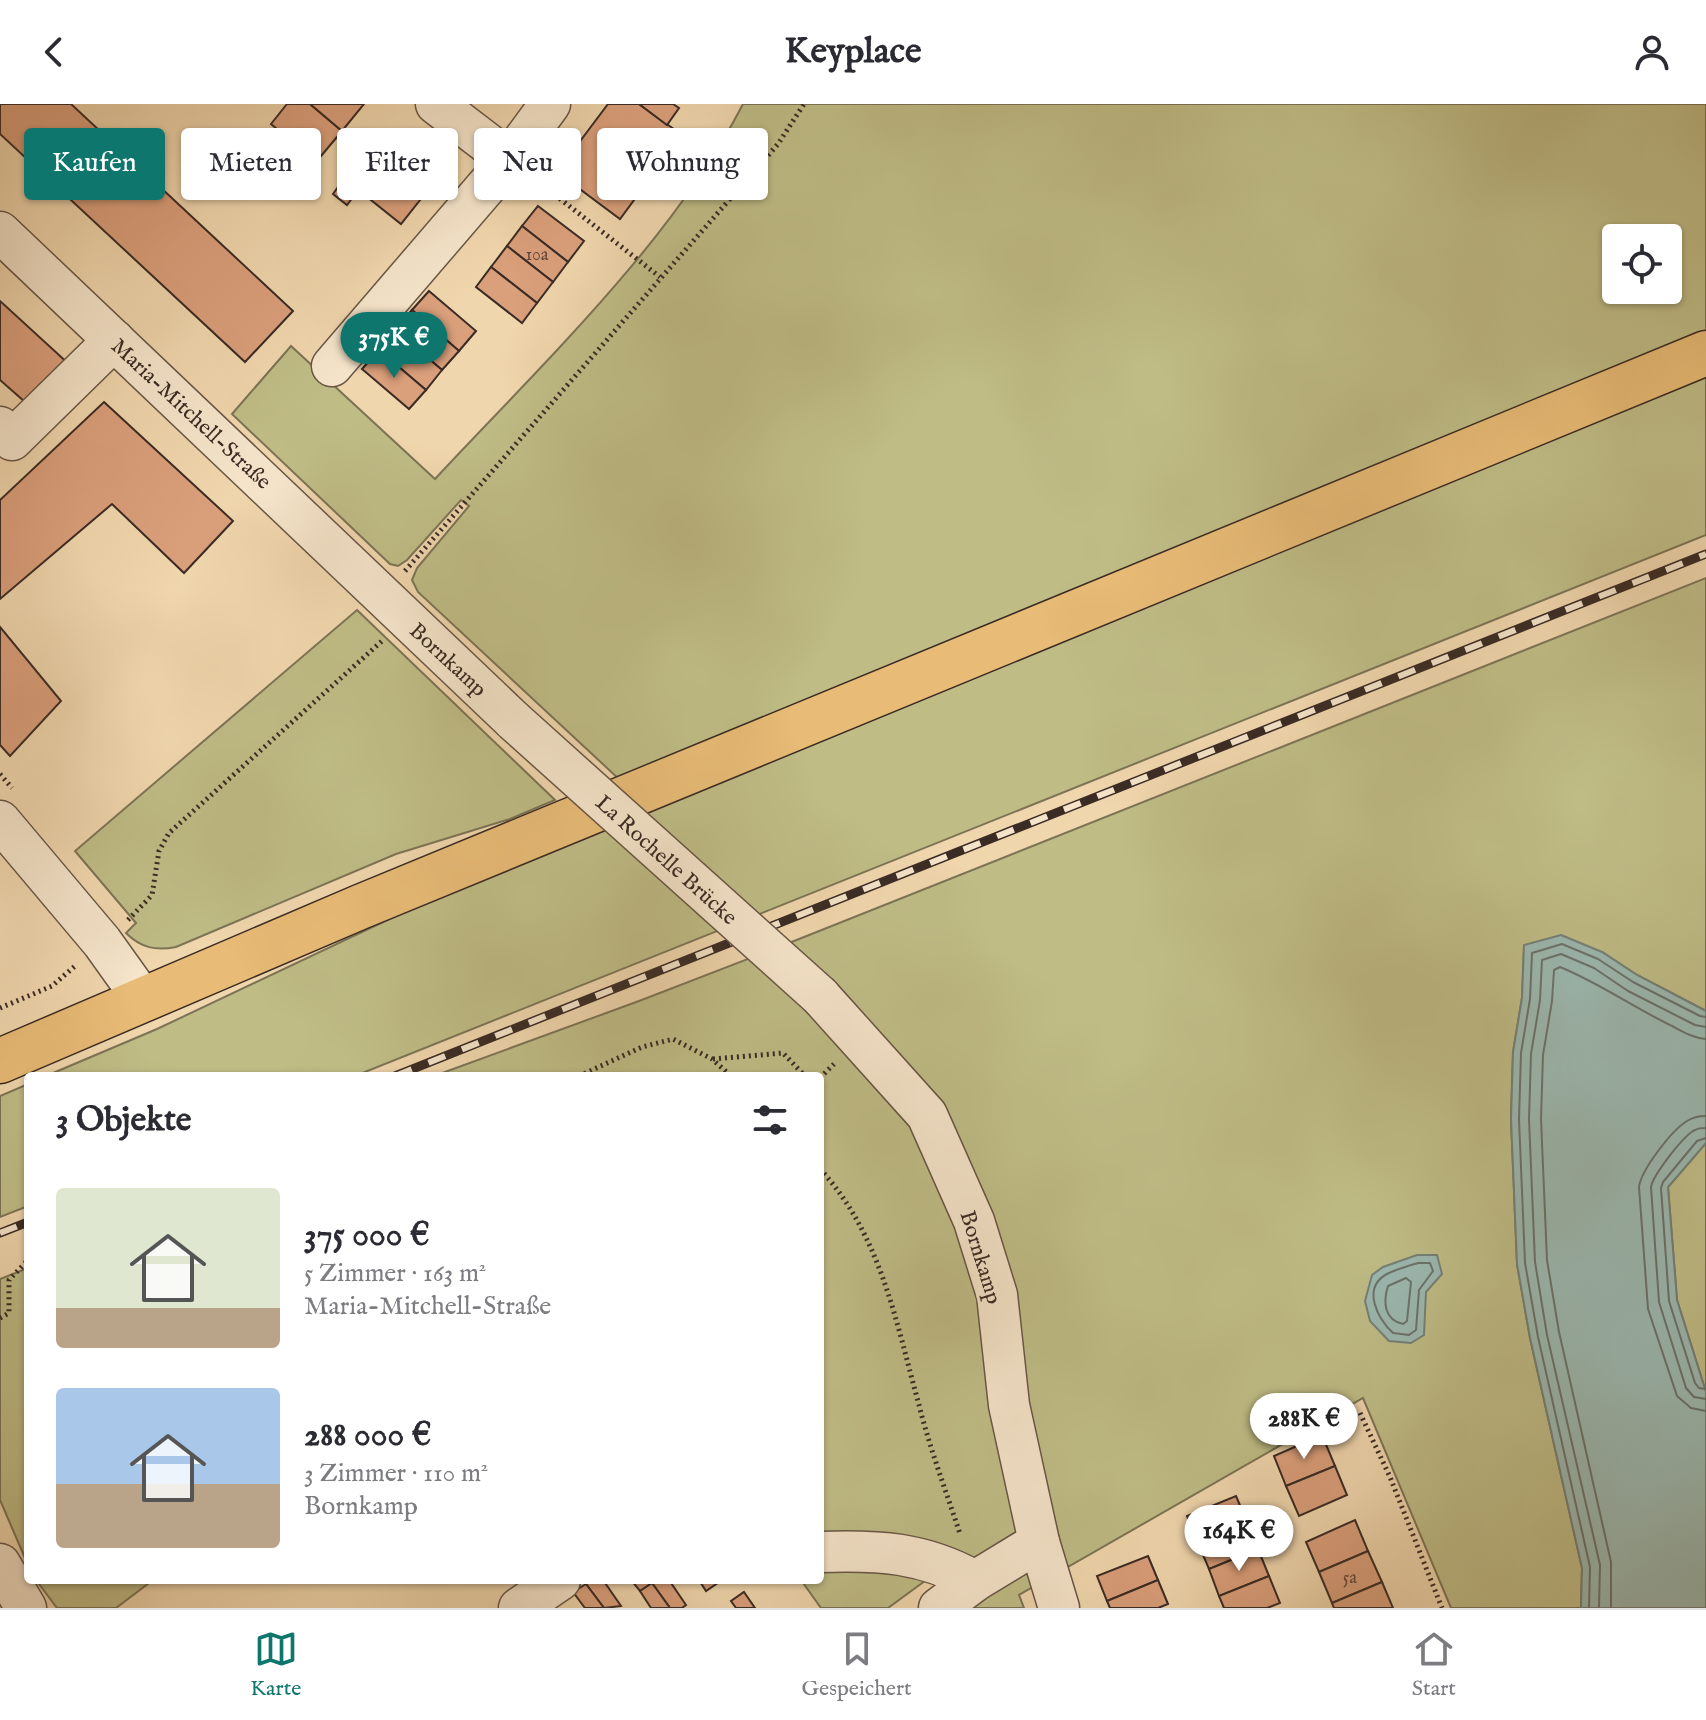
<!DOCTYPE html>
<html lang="de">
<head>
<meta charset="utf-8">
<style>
  body { margin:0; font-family:"IM FELL English",serif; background:#f2f2f3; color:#2b2b33; height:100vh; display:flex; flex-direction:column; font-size:30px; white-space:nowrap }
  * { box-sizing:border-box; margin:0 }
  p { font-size:26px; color:#7c7c81 }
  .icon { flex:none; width:44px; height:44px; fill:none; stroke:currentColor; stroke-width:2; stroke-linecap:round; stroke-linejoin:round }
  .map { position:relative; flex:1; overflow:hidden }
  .drawer { position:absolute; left:24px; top:968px; width:800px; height:512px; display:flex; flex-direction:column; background:#fff; border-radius:8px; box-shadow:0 2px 6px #0004 }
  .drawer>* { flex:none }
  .guide { position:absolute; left:24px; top:24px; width:800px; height:72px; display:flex; gap:16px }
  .fabs { position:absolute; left:1602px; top:120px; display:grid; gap:16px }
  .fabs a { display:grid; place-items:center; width:80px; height:80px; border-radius:8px; background:#fff; box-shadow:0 2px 6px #0004; font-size:40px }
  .price { position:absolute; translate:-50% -68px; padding:0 18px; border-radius:28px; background:#fff; color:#222; font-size:26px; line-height:52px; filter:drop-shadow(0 2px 4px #0008) }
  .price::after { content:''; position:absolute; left:50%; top:48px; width:24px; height:18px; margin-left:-12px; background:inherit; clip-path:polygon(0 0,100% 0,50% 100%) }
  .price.active { background:#0f766e; color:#fff }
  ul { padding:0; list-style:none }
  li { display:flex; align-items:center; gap:24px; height:200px; padding:0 32px }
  li span { display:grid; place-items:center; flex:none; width:224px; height:160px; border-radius:8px; color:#555 }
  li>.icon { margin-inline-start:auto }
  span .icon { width:96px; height:96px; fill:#fffc; stroke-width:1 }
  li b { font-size:34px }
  h2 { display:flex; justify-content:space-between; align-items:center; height:96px; padding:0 32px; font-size:34px }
  .tag { padding:0 28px; border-radius:8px; background:#fff; box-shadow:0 2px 6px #0004; font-size:28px; line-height:72px }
  .tag.active { background:#0f766e; color:#fff }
  header { display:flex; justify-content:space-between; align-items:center; height:104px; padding:0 32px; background:#fff; font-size:36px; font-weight:800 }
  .tabs { display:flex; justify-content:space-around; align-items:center; height:112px; border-top:2px solid #e1e1e2; background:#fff; font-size:22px; color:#7c7c81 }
  .tabs a { display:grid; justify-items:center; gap:4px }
  .tabs .active { color:#0f766e }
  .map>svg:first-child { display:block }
  .green { fill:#bfbc86; stroke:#7c7455; stroke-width:2; fill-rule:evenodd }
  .water { fill:#9bb8b0; stroke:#748078; stroke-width:2 }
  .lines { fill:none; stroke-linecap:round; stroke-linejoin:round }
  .shore { stroke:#6a726a; stroke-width:2 }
  .building { fill:#da9f7b; stroke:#3a2b24; stroke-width:2 }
  .minor-casing { stroke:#685646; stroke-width:43 }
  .major-casing { stroke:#3a2b24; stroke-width:47 }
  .path { stroke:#3a2b24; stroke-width:5; stroke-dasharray:2 4; stroke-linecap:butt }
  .minor { stroke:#f5e4ca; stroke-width:40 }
  .major { stroke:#e8bb76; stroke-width:44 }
  .rail-casing { stroke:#3a2b24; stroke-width:9 }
  .rail { stroke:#f5e4ca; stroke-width:6; stroke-dasharray:18; stroke-linecap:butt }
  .minor-bridge-casing { stroke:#685646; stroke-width:43; stroke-linecap:butt }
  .minor-bridge { stroke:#f5e4ca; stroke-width:40 }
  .labels { text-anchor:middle; stroke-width:6; stroke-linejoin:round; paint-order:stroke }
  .number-label { font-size:18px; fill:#62483a }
  .street-label { font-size:22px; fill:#3a2b24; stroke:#f5e4ca }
</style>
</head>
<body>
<header><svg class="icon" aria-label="back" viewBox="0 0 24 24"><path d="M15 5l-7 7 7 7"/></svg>Keyplace<svg class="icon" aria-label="person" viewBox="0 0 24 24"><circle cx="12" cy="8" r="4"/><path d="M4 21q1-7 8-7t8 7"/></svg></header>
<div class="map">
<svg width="1706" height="1504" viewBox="0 0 1706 1504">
  <rect width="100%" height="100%" fill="#f0d6ad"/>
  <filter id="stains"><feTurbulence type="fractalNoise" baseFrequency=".0025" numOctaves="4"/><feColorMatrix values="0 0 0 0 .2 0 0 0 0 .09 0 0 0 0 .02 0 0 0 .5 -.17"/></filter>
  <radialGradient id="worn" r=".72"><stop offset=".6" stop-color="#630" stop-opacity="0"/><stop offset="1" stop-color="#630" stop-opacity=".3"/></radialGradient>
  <!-- green -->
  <g class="green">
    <path d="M743 0H1706V431L355 972H46L157 925 417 802 650 704 418 488 412 476 417 464 469 402 461 396 407 456 398 462 390 460 232 310 291 242 435 375C541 261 672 138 743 0ZM1616 134H1668V186H1616Z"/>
    <path d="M1706 474V907L1637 871 1602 848 1524 842 1522 894 1513 948 1511 1015 1517 1160 1530 1234 1582 1464 1581 1504H1451L1363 1294 1019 1491 1024 1504H966L959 1452 888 1504H821L801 1476H820V972H434L639 897 784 841Z"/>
    <path d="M357 506 555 696 510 715 396 750 176 843C156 847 141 844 126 829L136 819 75 747Z"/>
    <path d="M28 980V1102L0 1113V992Z"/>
    <path d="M1706 1039V1288L1677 1196 1668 1083Z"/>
    <path d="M28 1164V1461L0 1396V1175Z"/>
    <path d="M36 1476H153L116 1504H57Z"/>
  </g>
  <!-- water -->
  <g class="water">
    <path d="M1561 831 1602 848 1637 871 1706 907V1039L1668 1083 1677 1196 1706 1288V1504H1581L1582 1464 1530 1234 1517 1160 1511 1015 1513 948 1522 894 1524 841Z"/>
    <path d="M1417 1151H1437L1442 1170 1426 1188 1424 1231 1411 1239 1389 1237 1370 1217 1365 1197 1372 1171 1383 1163Z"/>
  </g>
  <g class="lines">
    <!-- shore -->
    <g class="shore">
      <path d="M1706 1012C1699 1012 1693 1013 1687 1017 1672 1026 1641 1066 1639 1083L1648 1205 1677 1292 1691 1304 1706 1307"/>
      <path d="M1706 1024C1700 1024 1699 1024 1693 1027 1682 1034 1653 1071 1651 1083L1659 1198 1686 1284 1694 1293 1706 1295"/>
      <path d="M1706 1034 1697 1037 1663 1078 1661 1084 1669 1197 1695 1279 1699 1284 1706 1285"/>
      <path d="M1418 1159H1430L1433 1167 1419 1186 1416 1226 1409 1231 1393 1229C1378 1215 1361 1184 1387 1170 1397 1165 1408 1162 1418 1159Z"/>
      <path d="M1406 1174 1411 1178 1407 1217 1403 1220C1384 1216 1383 1198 1388 1182Z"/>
      <path d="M1589 1504 1590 1463 1538 1233 1525 1159 1519 1015 1521 949 1530 895 1532 849 1562 840 1598 855 1633 878 1700 912 1706 913"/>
      <path d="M1599 1504 1600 1461 1547 1231 1535 1158 1529 1015 1531 950 1540 896 1542 856 1561 850 1594 864 1628 887 1695 921 1706 923"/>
      <path d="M1611 1504V1458L1559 1228 1547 1156 1541 1015 1543 951 1552 897 1554 866 1560 863C1597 878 1630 901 1666 919 1679 925 1691 934 1706 935"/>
    </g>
  </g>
  <!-- building -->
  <g class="building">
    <path d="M0 0H71L293 207 245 258 0 30Z"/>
    <path d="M287 0H310L342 27 316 58 271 20Z"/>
    <path d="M310 0H364L342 27Z"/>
    <path d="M608 0H639L682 31 620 115 557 68Z"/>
    <path d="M639 0H673L679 4 667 21Z"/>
    <path d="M408 31 447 62 401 120 361 88Z"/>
    <path d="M358 55 373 66 347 101 333 90Z"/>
    <path d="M538 102 584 137 568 158 522 122Z"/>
    <path d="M522 122 568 158 553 178 507 142Z"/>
    <path d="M507 142 553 178 537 199 491 163Z"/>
    <path d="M491 163 537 199 522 219 476 183Z"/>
    <path d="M429 187 476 227 459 247 412 206Z"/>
    <path d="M0 197 71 262 33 305 0 276Z"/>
    <path d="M412 206 459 247 442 266 395 226Z"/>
    <path d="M395 226 442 266 426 286 379 246Z"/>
    <path d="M379 246 426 286 409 305 362 265Z"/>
    <path d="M104 298 233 417 184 469 112 400 0 495V396Z"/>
    <path d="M0 523 61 597 10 652 0 641Z"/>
    <path d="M1322 1331 1335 1362 1286 1382 1274 1352Z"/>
    <path d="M1335 1362 1347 1391 1299 1412 1286 1382Z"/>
    <path d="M1236 1392 1247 1418 1198 1439 1187 1412Z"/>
    <path d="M1355 1416 1368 1447 1319 1468 1306 1438Z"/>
    <path d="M1247 1418 1258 1445 1209 1465 1198 1439Z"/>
    <path d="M1258 1445 1269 1472 1219 1492 1209 1465Z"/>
    <path d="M1368 1447 1382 1478 1332 1499 1319 1468Z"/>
    <path d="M1148 1452 1158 1476 1107 1497 1097 1472Z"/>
    <path d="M1269 1472 1280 1499 1267 1504H1224L1219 1492Z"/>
    <path d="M591 1476H603L621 1502 604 1504 586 1480Z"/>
    <path d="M631 1476H650L652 1479 640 1487Z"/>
    <path d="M656 1476H669L686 1501 682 1504H670L652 1479Z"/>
    <path d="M699 1476H717L719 1478 706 1487Z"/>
    <path d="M1158 1476 1168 1500 1158 1504H1110L1107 1497Z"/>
    <path d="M1382 1478 1393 1504H1334L1332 1499Z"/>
    <path d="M652 1479 670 1504H651L640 1487Z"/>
    <path d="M586 1480 604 1504H585L573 1488Z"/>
    <path d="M744 1488 755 1504H736L731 1497Z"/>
  </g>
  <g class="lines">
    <defs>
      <g id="minor">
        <path d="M436 0 509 56 550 0"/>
        <path d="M0 128 514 617"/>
        <path d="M332 262 509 56"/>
        <path d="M0 323 12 336 114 236"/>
        <path d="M0 717 102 838 142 894"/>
        <path d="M820 892 927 1011 974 1117 997 1191 1009 1301 1039 1438 1059 1504"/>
        <path d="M820 1448C879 1446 923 1448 975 1477"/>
        <path d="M0 1460 26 1504"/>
        <path d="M519 1504 560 1476"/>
        <path d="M939 1504 975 1477 1039 1438"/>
      </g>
      <path id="major" d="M0 957 360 803 1706 249"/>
    </defs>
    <!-- minor casing -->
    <use href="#minor" class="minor-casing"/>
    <!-- major casing -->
    <use href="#major" class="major-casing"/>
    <!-- path -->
    <g class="path">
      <path d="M536 76 660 173"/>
      <path d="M405 467 778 40 804 0"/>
      <path d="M0 670 12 684"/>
      <path d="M128 816 152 791 159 747 169 729 382 537"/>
      <path d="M0 904 52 882 75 862"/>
      <path d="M713 955 783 949 805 972"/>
      <path d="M579 972 642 943 673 935 712 955 731 972"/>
      <path d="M820 974 834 960"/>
      <path d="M820 1065C881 1131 896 1218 919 1301 930 1345 946 1387 960 1430"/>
      <path d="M0 1214 9 1209V1176L28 1156"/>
      <path d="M1360 1309 1390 1373 1442 1504"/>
    </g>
    <!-- minor -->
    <use href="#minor" class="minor"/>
    <!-- major -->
    <use href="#major" class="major"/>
    <defs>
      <g id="rail">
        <path d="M395 972 1706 450"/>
        <path d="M0 1129 28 1118"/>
      </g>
    </defs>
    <!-- rail casing -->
    <use href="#rail" class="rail-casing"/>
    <!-- rail -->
    <use href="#rail" class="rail"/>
    <defs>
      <path id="minor-bridge" d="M514 617 820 892"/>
    </defs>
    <!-- minor-bridge casing -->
    <use href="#minor-bridge" class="minor-bridge-casing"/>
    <!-- minor-bridge -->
    <use href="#minor-bridge" class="minor-bridge"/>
  </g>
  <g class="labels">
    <!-- number labels -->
    <g class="number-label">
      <text x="537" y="156">10a</text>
      <text x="1350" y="1479">5a</text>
    </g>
    <!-- street labels -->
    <g class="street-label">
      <text transform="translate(192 309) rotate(43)" y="8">Maria-Mitchell-Straße</text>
      <text transform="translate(449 555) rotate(43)" y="8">Bornkamp</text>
      <text transform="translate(667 755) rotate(42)" y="8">La Rochelle Brücke</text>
      <text transform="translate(982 1153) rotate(73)" y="8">Bornkamp</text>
    </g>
  </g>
  <rect width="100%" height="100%" filter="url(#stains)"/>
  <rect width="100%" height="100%" fill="url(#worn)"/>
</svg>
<div class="fabs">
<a><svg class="icon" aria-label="locate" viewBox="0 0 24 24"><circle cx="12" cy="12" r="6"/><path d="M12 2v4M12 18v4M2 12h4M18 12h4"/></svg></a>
</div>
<b class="price active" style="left:394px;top:276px">375K €</b>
<b class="price" style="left:1304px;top:1357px">288K €</b>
<b class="price" style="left:1239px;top:1469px">164K €</b>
<div class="guide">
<a class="tag active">Kaufen</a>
<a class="tag">Mieten</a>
<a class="tag">Filter</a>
<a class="tag">Neu</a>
<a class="tag">Wohnung</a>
</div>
<section class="drawer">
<h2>3 Objekte<svg class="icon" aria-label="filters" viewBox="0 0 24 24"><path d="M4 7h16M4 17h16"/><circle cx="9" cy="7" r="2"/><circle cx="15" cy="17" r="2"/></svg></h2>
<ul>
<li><span style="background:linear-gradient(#dfe7d0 75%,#b9a48a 0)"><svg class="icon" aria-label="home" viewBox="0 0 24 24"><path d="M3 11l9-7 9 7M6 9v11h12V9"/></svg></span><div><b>375 000 €</b><p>5 Zimmer · 163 m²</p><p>Maria-Mitchell-Straße</p></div></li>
<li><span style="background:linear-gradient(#a9c7e8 60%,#b9a48a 0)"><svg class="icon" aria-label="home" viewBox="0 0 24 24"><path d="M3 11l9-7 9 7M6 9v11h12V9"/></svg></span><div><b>288 000 €</b><p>3 Zimmer · 110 m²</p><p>Bornkamp</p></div></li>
</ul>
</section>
</div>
<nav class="tabs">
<a class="active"><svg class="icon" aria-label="map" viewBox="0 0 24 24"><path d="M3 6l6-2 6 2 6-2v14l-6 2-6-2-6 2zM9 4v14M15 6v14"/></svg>Karte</a>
<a><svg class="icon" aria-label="saved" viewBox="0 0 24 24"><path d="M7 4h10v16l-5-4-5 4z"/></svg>Gespeichert</a>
<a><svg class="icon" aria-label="home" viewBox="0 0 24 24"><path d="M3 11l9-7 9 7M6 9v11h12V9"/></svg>Start</a>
</nav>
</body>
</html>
